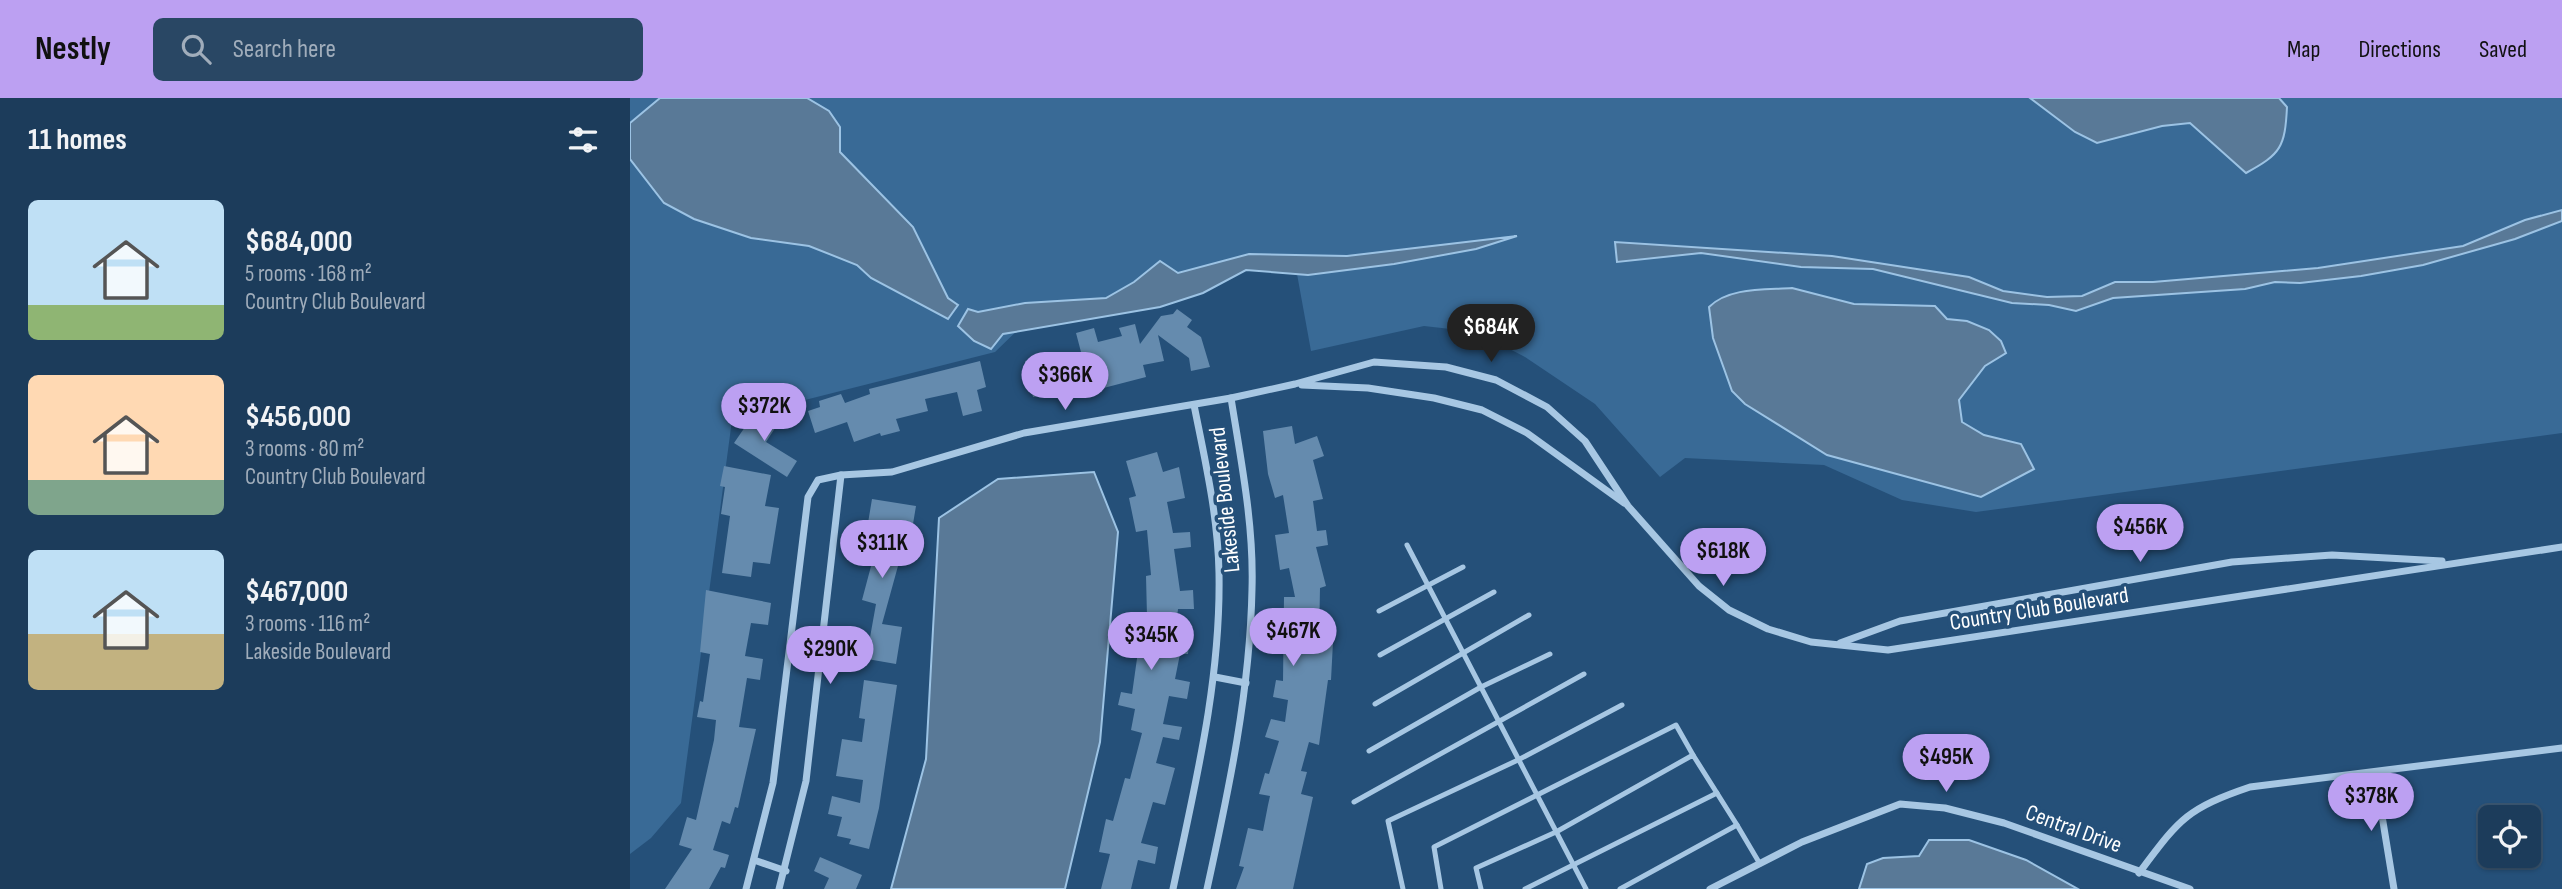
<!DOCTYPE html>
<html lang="en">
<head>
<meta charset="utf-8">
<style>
  body { margin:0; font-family:"Sofia Sans Condensed",sans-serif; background:#294764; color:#f1f3f6; height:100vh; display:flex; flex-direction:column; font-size:26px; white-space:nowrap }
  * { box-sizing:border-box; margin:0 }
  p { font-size:23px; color:#a0adbb }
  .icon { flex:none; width:38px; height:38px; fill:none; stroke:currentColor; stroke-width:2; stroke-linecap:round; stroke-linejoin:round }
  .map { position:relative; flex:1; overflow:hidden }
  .side { display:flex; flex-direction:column; background:#1c3c5b; width:630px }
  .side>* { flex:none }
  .buttons { position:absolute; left:1848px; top:707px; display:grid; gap:14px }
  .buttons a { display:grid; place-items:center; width:63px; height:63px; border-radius:10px; background:#1c3c5b; box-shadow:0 2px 5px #0004,0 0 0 2px #3a5671; font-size:35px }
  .price { position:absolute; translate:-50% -60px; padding:0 16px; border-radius:24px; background:#bca0f2; color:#111; font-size:23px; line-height:46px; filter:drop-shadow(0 2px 4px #0008) }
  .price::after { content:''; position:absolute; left:50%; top:42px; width:21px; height:16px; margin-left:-10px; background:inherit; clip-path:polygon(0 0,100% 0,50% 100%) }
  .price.selected { background:#222; color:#fff }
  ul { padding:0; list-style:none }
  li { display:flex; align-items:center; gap:21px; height:175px; padding:0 28px }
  li span { display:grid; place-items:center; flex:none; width:196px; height:140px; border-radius:10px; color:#555 }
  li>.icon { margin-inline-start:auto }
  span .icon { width:84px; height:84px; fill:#fffc; stroke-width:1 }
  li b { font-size:30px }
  h2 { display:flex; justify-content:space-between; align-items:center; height:84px; padding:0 28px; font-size:30px }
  header { display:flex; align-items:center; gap:42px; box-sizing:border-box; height:98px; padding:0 35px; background:#bca0f2; color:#111 }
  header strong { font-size:33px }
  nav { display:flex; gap:38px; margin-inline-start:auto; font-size:24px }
  .search { width:490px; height:63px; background:#294764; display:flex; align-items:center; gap:18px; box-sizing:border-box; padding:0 24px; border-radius:10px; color:#a0adbb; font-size:26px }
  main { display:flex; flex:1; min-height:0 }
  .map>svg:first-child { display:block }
  .green { fill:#396a96 }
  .water { fill:#597997; stroke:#9cc3e4; stroke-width:2 }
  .building { fill:#658bae }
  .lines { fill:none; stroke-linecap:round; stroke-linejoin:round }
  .lane { stroke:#a7c7e3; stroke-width:5 }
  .street { stroke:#a7c7e3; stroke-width:7 }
  .labels { text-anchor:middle; stroke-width:7; stroke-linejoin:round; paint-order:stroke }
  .street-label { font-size:23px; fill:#fff; stroke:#255079 }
</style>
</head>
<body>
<header>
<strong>Nestly</strong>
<div class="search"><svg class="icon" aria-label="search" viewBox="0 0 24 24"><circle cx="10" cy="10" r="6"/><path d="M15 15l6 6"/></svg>Search here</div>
<nav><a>Map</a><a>Directions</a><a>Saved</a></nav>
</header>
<main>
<section class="side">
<h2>11 homes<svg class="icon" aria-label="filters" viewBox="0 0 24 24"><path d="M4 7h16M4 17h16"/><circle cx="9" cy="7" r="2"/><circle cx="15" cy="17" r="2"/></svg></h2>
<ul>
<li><span style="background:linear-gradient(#bfe0f5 75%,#8fb573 0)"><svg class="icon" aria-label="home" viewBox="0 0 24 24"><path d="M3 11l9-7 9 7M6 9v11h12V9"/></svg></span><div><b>$684,000</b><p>5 rooms · 168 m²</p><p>Country Club Boulevard</p></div></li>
<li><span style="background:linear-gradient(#ffd9b3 75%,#7fa58c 0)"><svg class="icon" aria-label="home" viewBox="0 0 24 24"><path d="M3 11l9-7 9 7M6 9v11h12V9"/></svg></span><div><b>$456,000</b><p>3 rooms · 80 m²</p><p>Country Club Boulevard</p></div></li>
<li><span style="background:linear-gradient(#bfe0f5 60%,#c2b280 0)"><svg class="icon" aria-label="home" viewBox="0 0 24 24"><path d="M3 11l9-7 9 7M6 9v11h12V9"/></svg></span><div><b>$467,000</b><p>3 rooms · 116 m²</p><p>Lakeside Boulevard</p></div></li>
</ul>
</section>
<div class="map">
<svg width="1932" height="791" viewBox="0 0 1932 791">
  <rect width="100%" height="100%" fill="#255079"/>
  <!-- green -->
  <path class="green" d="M0 0H1932V335L1346 414 1272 402 1194 367 1055 360 1030 379 965 306 895 259 847 234 794 228 681 253 665 165 607 166 394 226 365 254 167 304 106 292 51 705 21 740 0 756Z"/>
  <!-- water -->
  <g class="water">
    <path d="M30 0H177L199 13 210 29V54L283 129 318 200 328 207 318 221 241 180 227 167 179 148 121 140 64 121 34 105 0 61V25Z"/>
    <path d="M1400 0H1649L1657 9C1655 49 1651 56 1616 75L1560 25 1532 28 1467 45 1445 34Z"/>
    <path d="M1932 112V123L1885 141 1793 167 1731 178 1670 185 1645 184 1615 191 1483 200 1446 213 1419 207 1382 205 1243 171 1171 169 1071 155 987 164 985 144 1202 158 1339 179 1373 193 1417 199 1452 198 1485 184H1523L1688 170 1833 148 1895 122Z"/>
    <path d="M887 138 846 151 764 166 678 177 616 172 573 195 530 209 373 236 361 251 344 243 328 228 338 211 348 214 395 205 476 200 504 184 530 163 548 175 619 156 717 158Z"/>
    <path d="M1162 190 1224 206 1305 208 1317 221 1337 223 1359 232 1371 243 1376 255 1355 268 1329 302 1332 324 1354 337 1391 346 1404 371 1351 399 1197 357 1115 306 1102 293 1083 240 1079 209C1099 189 1135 192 1162 190Z"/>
    <path d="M464 374 488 434 470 644 435 791H261L296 661 309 420 368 381Z"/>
    <path d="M1299 742H1339L1396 762 1448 791H1229L1237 766 1253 760 1289 758Z"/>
  </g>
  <!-- building -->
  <g class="building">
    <path d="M547 211 562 222 557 229 571 239 580 269 561 273 559 260 528 237 534 263 513 267 516 279 462 293 459 281 418 290 420 295 403 299 395 263 420 257 421 261 451 254 446 235 464 230 468 244 492 238 489 230 505 226 510 246 531 218 543 216Z"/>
    <path d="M350 263 356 289 347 292 352 313 333 318 327 294 295 301 298 313 266 321 270 333 251 338 250 335 224 344 217 324 185 335 178 313 190 309 189 303 211 296 215 305 240 296 239 291Z"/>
    <path d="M128 310 149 324 136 344 167 363 157 379 104 345Z"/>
    <path d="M662 328 665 346 687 338 694 358 683 362 693 401 683 403 687 433 696 432 698 447 686 449 696 488 690 490 689 543 703 544 701 582H698L689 647 679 644 671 673 677 674 671 696 683 699 663 791H606L614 769 609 768 618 730 633 733 638 707 640 698 629 696 635 675 639 676 649 643 635 639 641 621 655 624 658 602 643 599 646 582 653 583 654 499H665L659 470 650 472 645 437 659 435 653 397 645 400 638 376 633 333Z"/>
    <path d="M527 354 533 374 549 369 555 400 537 404 543 435 560 434 561 449 544 451 550 493 563 492 564 511H548L545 537 560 539 558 556H550L545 581 560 584 557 601 539 598 533 626 552 629 549 642 533 639 526 665 545 670 535 707 523 704 511 745 528 749 525 766 508 762 501 791H471L480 756 469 754 476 721 483 723 495 680 500 681 512 635 501 632 505 611 488 607 491 594 502 596 513 518H517L516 478 521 477 517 432 506 434 499 400 506 398 496 363Z"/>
    <path d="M94 368 141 377 135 408 149 410 140 466 123 464 121 479 92 475 100 418 91 416 95 389 90 388Z"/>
    <path d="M242 401 286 408 283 426 265 423 258 465 268 468 252 526 272 529 266 566 220 558 223 542 239 545 246 506 232 502 244 457 233 455Z"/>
    <path d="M76 492 141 505 138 527 121 525 115 558 133 561 130 582 117 580 109 629 126 631 108 710 105 709 100 726 92 723 83 752 99 757 95 770 91 769 79 791H35L62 751 49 747 57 719 66 722 84 642 86 622 67 619 70 603 73 604 80 556 70 554Z"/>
    <path d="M234 582 267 587 249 710 239 751 219 746 221 741 207 738 212 719 198 716 202 698 230 705 233 682 206 678 212 641 232 644 235 621 229 620Z"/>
    <path d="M190 759 232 777 226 791H194L199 780 184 773Z"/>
  </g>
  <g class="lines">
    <!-- lane -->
    <g class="lane">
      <path d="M777 447 956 791"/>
      <path d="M749 513 833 469"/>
      <path d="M750 557 864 494"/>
      <path d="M745 606 899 517"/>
      <path d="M739 653 851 589 920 556"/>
      <path d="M724 704 954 576"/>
      <path d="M773 791 758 723 888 662 992 607"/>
      <path d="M811 791 804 749 1046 627 1063 657"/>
      <path d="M851 791 846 770 926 734 1063 657 1107 727"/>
      <path d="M895 791 1087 695"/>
      <path d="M990 791 1107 727 1130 766"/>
    </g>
    <!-- street -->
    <g class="street">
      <path d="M672 287 738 290 804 300 852 312 897 335 994 405"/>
      <path d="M1210 545 1270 523 1602 464 1702 457 1812 463"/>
      <path d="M585 579 616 585"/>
      <path d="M1745 675 1764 791"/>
      <path d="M124 762 156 773"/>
      <path d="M1509 775C1549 722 1555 711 1620 689L1932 650"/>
      <path d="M116 791 143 685 178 399 188 382 211 377 262 374 394 335 601 300 665 286 744 264 816 269 866 282 917 309 955 343 998 408 1069 488 1099 512 1138 531 1181 544 1258 552 1932 449"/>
      <path d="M149 791 176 683 211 377"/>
      <path d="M543 791C565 687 591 583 589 475 588 418 575 362 564 307"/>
      <path d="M577 791C599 691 620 593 622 491 624 427 611 363 601 300"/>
      <path d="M1080 791 1172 744 1270 706 1315 710 1374 725 1560 791"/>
    </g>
  </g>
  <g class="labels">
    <!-- street labels -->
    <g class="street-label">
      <text transform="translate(594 402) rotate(-96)" y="8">Lakeside Boulevard</text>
      <text transform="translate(1409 510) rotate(-9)" y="8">Country Club Boulevard</text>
      <text transform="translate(1444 730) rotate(20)" y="8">Central Drive</text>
    </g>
  </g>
</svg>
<div class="buttons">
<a><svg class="icon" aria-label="locate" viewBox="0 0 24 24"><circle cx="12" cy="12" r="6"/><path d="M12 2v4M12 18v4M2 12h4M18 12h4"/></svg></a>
</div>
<b class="price selected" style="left:861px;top:266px">$684K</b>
<b class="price" style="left:435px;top:314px">$366K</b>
<b class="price" style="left:134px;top:345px">$372K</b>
<b class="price" style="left:1510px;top:466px">$456K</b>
<b class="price" style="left:252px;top:482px">$311K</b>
<b class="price" style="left:1093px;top:490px">$618K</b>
<b class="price" style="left:663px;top:570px">$467K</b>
<b class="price" style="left:521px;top:574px">$345K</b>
<b class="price" style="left:200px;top:588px">$290K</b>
<b class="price" style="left:1316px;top:696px">$495K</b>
<b class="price" style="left:1741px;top:735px">$378K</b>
</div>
</main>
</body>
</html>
